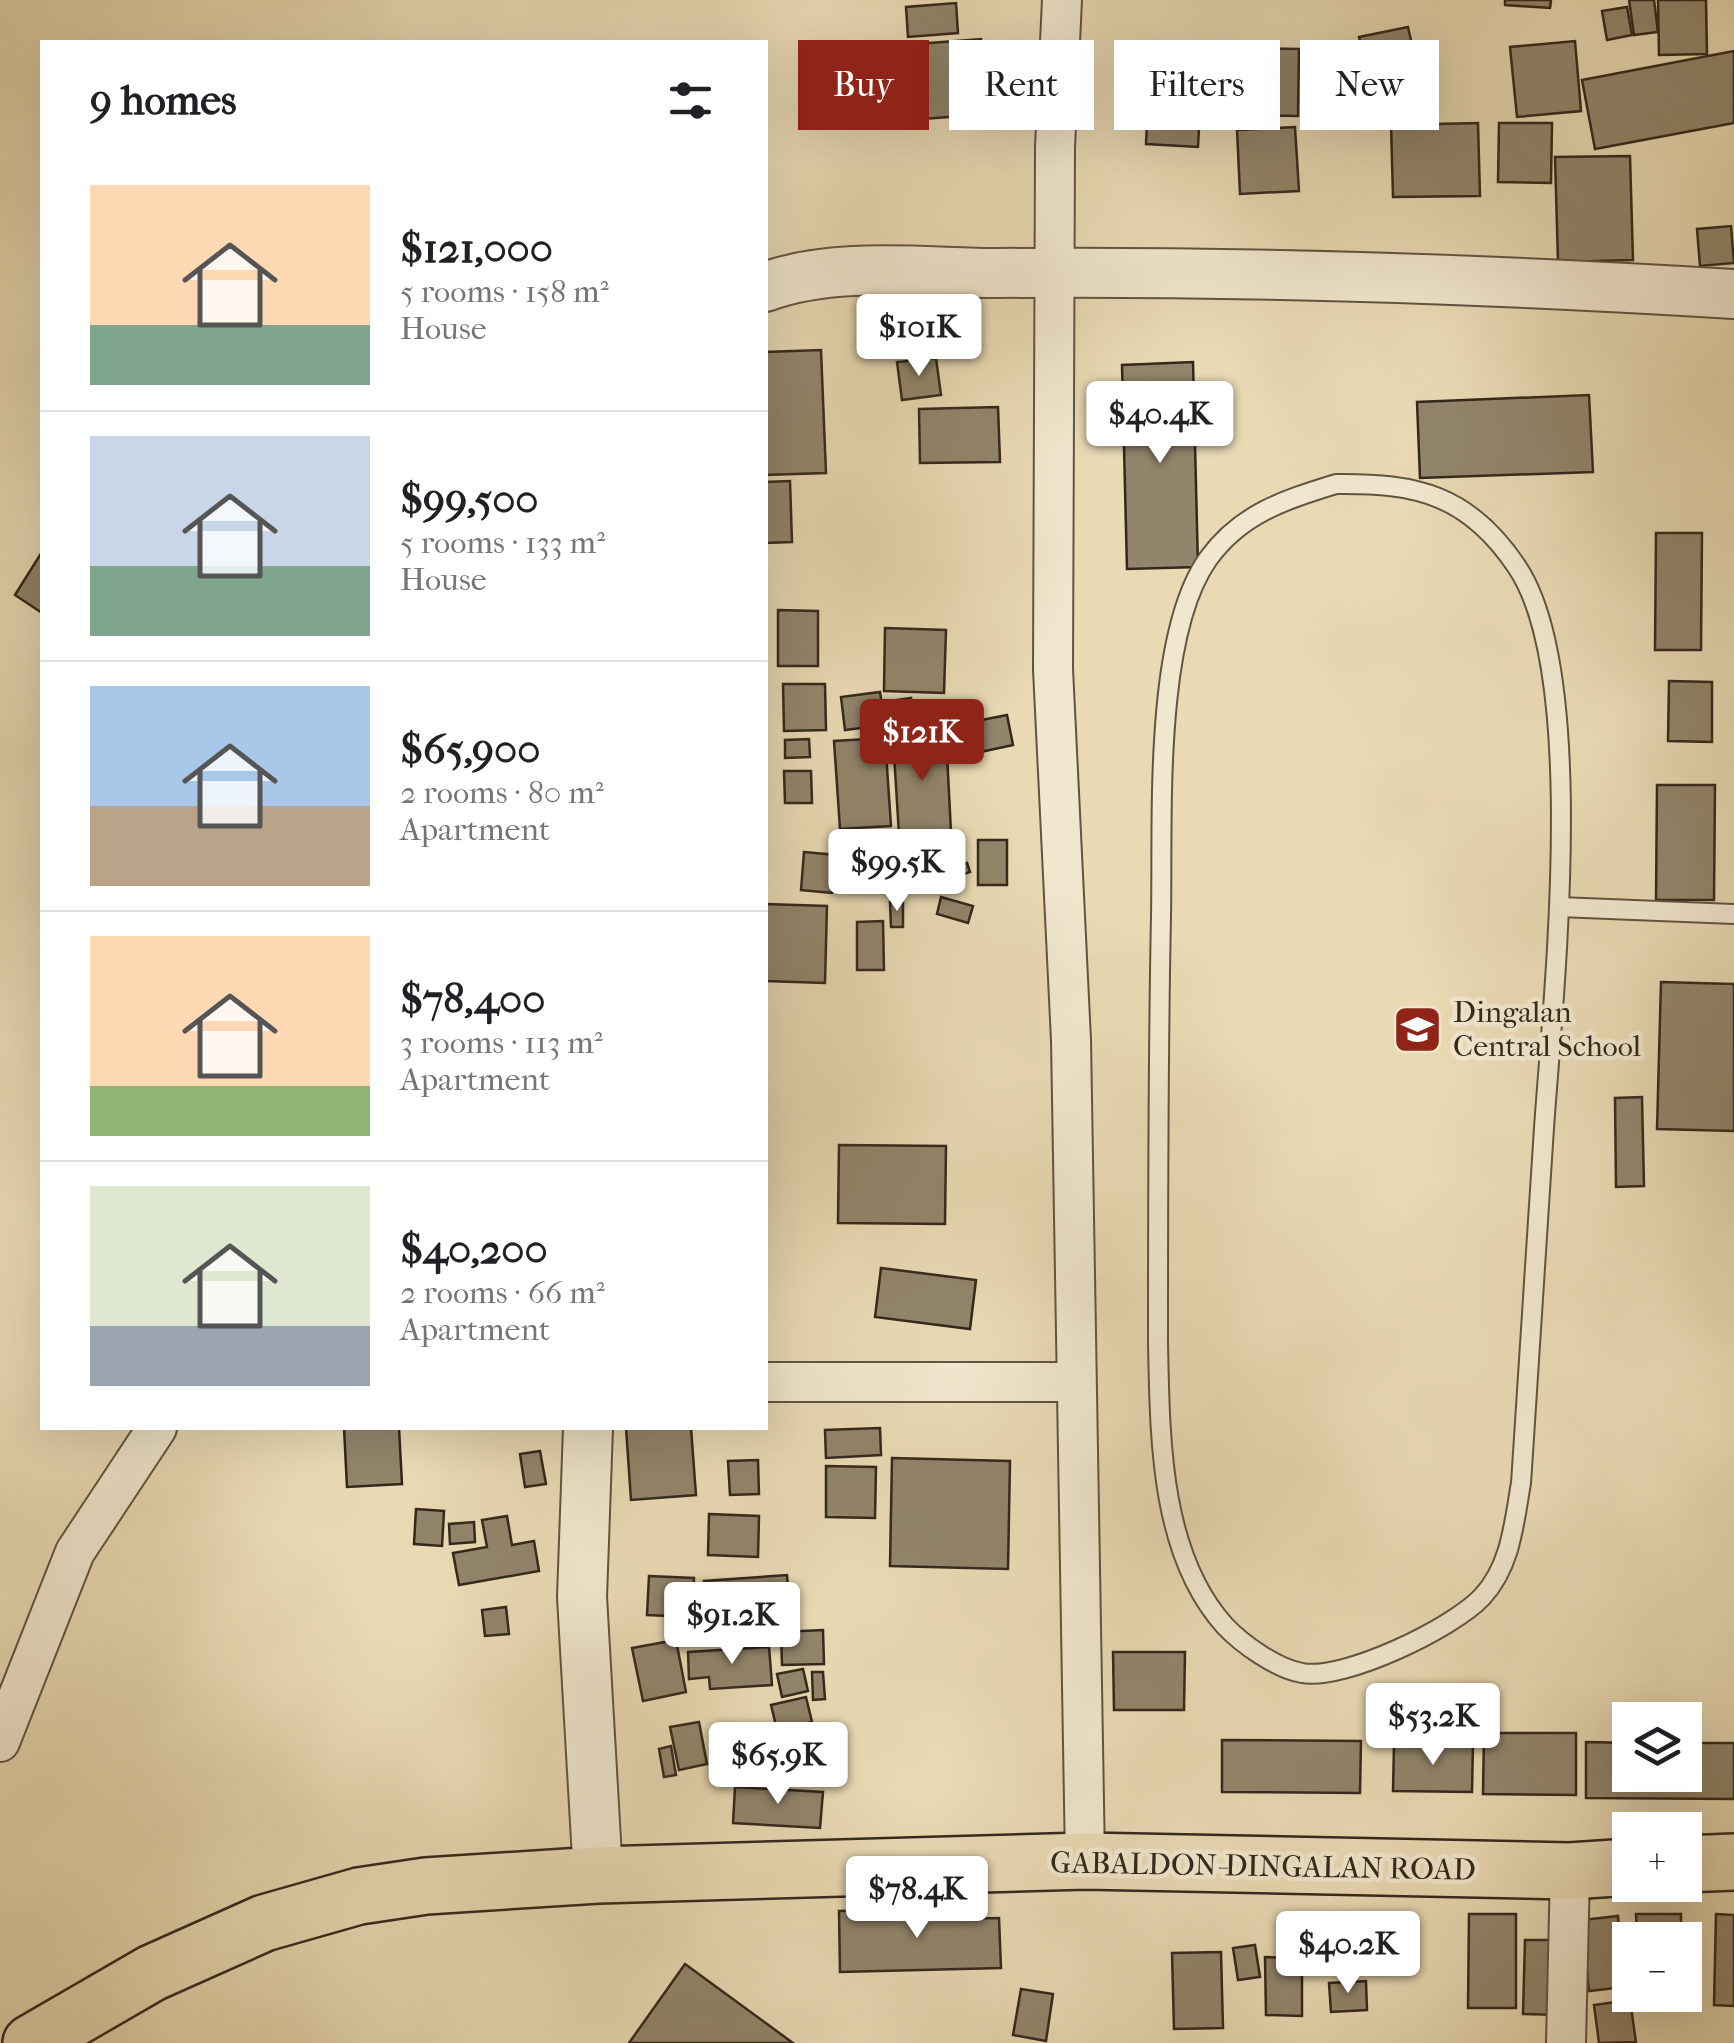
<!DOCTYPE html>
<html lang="en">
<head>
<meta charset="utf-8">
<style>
  body { margin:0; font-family:"IM FELL French Canon",serif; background:#f6f6f6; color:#202124; height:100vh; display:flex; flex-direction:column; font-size:38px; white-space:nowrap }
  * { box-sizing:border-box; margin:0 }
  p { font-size:32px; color:#757577 }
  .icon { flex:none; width:55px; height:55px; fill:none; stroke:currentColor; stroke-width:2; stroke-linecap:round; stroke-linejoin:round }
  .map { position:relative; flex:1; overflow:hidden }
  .sheet { position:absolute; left:40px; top:40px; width:728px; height:1390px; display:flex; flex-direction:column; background:#fff; border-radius:0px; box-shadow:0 10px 40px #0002 }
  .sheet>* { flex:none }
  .banner { position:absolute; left:798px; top:40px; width:785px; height:90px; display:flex; gap:20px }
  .buttons { position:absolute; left:1612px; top:1702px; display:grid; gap:20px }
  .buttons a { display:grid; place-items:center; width:90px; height:90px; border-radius:0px; background:#fff; box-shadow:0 10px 40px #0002; font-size:50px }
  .price { position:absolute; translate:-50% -85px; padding:0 22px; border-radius:10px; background:#fff; color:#222; font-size:32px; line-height:65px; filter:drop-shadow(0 2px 5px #0008) }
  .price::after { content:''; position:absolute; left:50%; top:60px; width:30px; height:22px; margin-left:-15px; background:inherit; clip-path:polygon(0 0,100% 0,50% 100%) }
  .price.current { background:#8f2418; color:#fff }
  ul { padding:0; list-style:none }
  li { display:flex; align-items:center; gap:30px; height:250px; padding:0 50px }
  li+li { border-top:2px solid #e0e0e0 }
  li span { display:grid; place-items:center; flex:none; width:280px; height:200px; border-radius:0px; color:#555 }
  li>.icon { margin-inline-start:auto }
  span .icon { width:120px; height:120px; fill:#fffc; stroke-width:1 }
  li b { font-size:42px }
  h2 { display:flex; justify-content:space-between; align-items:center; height:120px; padding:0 50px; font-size:42px }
  .pill { padding:0 35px; border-radius:0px; background:#fff; box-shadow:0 10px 40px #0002; font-size:35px; line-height:90px }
  .pill.current { background:#8f2418; color:#fff }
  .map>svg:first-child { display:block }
  .building { fill:#92856b; stroke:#34281c; stroke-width:2.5 }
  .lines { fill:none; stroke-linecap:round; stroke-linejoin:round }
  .service-casing { stroke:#615442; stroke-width:22 }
  .minor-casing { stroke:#615442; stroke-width:42 }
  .tertiary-casing { stroke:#615442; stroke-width:52 }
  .primary-casing { stroke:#34281c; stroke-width:60 }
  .service { stroke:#f1e7ce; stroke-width:18 }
  .minor { stroke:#f1e7ce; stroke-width:38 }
  .tertiary { stroke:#f1e7ce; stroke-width:48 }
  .primary { stroke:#e9dab4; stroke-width:55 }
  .labels { text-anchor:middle; stroke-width:9; stroke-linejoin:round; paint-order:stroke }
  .poi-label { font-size:30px; fill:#34281c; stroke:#f1e7ce; text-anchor:start }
  .street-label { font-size:30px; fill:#34281c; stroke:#f1e7ce }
</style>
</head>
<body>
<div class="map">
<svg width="1734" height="2043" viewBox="0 0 1734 2043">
  <rect width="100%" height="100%" fill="#e9dab4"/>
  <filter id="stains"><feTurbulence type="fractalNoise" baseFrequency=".002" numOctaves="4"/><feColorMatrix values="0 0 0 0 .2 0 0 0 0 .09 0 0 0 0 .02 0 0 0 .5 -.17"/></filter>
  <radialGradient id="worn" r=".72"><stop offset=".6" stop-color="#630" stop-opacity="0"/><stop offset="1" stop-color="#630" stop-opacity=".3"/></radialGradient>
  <!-- building -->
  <g class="building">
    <path d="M1505 0H1551L1550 8 1505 5Z"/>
    <path d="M1629 0H1654L1658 32 1634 35Z"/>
    <path d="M1658 0H1706L1707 54 1659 55Z"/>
    <path d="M956 3 958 33 908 37 906 7Z"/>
    <path d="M1627 7 1632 35 1607 40 1602 11Z"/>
    <path d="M1408 27 1414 54 1365 64 1359 37Z"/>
    <path d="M981 39 987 114 910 120 904 45Z"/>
    <path d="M1575 41 1581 111 1517 117 1510 47Z"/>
    <path d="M1242 48 1299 49 1298 116 1241 115Z"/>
    <path d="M1734 51V123L1595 149 1582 80Z"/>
    <path d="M1150 53 1203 56 1198 147 1146 144Z"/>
    <path d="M1478 123 1480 196 1393 197 1391 125Z"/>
    <path d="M1499 123H1552L1551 183 1498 182Z"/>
    <path d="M1295 127 1299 191 1240 194 1237 130Z"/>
    <path d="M1630 156 1633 260 1558 262 1555 157Z"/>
    <path d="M1731 226 1734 263 1700 266 1697 229Z"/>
    <path d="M821 350 826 473 765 475V352Z"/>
    <path d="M936 358 941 395 902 400 897 362Z"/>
    <path d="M1193 362 1198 567 1127 569 1122 365Z"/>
    <path d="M1589 395 1593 472 1420 478 1417 402Z"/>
    <path d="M998 407 1000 462 920 463 919 409Z"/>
    <path d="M790 481 792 542 765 543V482Z"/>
    <path d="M1656 533H1702L1701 650H1655Z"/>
    <path d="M40 555 42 557V613L15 595Z"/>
    <path d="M778 610 818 611V666H778Z"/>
    <path d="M885 628 946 630 944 693 884 691Z"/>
    <path d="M1669 681 1712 682V742L1668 741Z"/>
    <path d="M783 684H825L826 730 784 731Z"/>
    <path d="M880 692 885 725 845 730 841 697Z"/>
    <path d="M911 698 915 726 893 729 890 701Z"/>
    <path d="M1007 715 1013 745 962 756 956 725Z"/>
    <path d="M946 734 951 832 899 835 893 737Z"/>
    <path d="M885 738 891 826 840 829 834 741Z"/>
    <path d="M809 739 810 757 785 758V740Z"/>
    <path d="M784 771H811L812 803H785Z"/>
    <path d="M1657 785H1715L1714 900H1656Z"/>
    <rect x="978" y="840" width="29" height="45"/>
    <path d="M804 852 836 855 832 893 801 890Z"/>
    <path d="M967 863 970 872 946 880 943 870Z"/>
    <path d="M941 897 973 906 968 923 937 914Z"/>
    <path d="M890 902H903V927H891Z"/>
    <path d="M765 904 827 906 825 983 765 981Z"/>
    <path d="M883 921 884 970H857V922Z"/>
    <path d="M1661 982 1734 984V1131L1657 1129Z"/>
    <path d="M1642 1097 1644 1186 1616 1187 1615 1098Z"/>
    <path d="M839 1145 946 1146 945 1224 838 1223Z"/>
    <path d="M881 1268 976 1280 970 1329 875 1317Z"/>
    <path d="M344 1428H399L402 1484 347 1487Z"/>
    <path d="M626 1428H691L696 1495 631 1500Z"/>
    <path d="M880 1428 881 1455 826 1458 825 1430Z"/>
    <path d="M540 1451 546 1484 525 1487 520 1454Z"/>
    <path d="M892 1458 1010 1461 1008 1569 890 1566Z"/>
    <path d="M758 1460 759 1494 730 1495 728 1461Z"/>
    <path d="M826 1466 876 1467 875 1518 826 1517Z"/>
    <path d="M416 1509 444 1511 442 1546 414 1544Z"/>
    <path d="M709 1514 759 1516 758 1557 708 1555Z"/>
    <path d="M507 1516 512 1545 534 1541 539 1571 459 1585 453 1553 487 1547 482 1520Z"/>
    <path d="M474 1522 475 1542 450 1544 449 1524Z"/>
    <path d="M787 1575 789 1599 769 1600 772 1635 709 1640 704 1581Z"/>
    <path d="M649 1576 694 1578 692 1617 647 1615Z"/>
    <path d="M506 1607 509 1634 485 1636 482 1610Z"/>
    <path d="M823 1630 824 1664 782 1665 781 1632Z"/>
    <path d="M676 1640 686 1692 643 1701 632 1648Z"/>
    <path d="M769 1647 772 1685 710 1689 709 1677 689 1679 688 1652Z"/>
    <path d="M1113 1652H1185L1184 1710H1114Z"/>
    <path d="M803 1669 808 1691 782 1697 777 1674Z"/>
    <path d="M812 1672H823L825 1699 813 1700Z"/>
    <path d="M806 1697 812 1722 777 1730 771 1705Z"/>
    <path d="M699 1722 707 1764 679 1770 670 1727Z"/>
    <path d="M812 1731 817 1752 784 1760 779 1740Z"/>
    <path d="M1484 1733H1576V1795L1483 1794Z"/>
    <path d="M1222 1740 1361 1741 1360 1793 1222 1792Z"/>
    <path d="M1586 1742 1630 1743V1775H1685V1743H1734V1799L1586 1798Z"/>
    <path d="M1394 1744H1473L1472 1792 1393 1791Z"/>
    <path d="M671 1746 676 1775 664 1777 659 1749Z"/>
    <path d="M735 1787 823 1792 820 1828 733 1823Z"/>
    <path d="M956 1908V1919L999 1918 1001 1968 840 1972 839 1911Z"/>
    <path d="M1469 1914H1516V2008H1468Z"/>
    <path d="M1636 1914H1681V1940H1637Z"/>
    <path d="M1716 1914 1734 1915V2006L1714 2005Z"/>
    <path d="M1618 1916 1624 1987 1589 1991 1582 1920Z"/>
    <path d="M1525 1940H1559L1557 2015 1523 2014Z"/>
    <path d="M1255 1945 1260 1977 1238 1980 1233 1948Z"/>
    <path d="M1221 1952 1223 2028 1174 2029 1172 1953Z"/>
    <path d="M1265 1957 1302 1958V2016L1266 2015Z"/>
    <path d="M685 1964 793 2043H629Z"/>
    <path d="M1366 1981 1367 2010 1331 2012 1329 1983Z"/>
    <path d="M1021 1989 1053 1994 1046 2041 1013 2035Z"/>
    <path d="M1630 2000 1636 2042 1599 2043 1594 2005Z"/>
  </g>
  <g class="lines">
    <defs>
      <g id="service">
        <path d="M1336 484C1417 483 1469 495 1517 567 1589 674 1553 997 1544 1128 1536 1247 1529 1365 1521 1483 1514 1523 1511 1566 1482 1597 1453 1628 1344 1681 1302 1673 1277 1669 1242 1644 1225 1626 1159 1553 1160 1434 1158 1342 1158 1200 1158 1058 1161 916 1163 820 1153 637 1208 559 1241 513 1285 500 1336 484Z"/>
        <path d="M1559 907 1734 914"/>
      </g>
      <g id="minor">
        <path d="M1062 0 1055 147 1053 669 1071 1040 1085 1861"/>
        <path d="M765 1382H1074"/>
        <path d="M0 1742 75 1552 157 1428"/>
        <path d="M1566 2043 1570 1871"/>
      </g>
      <g id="tertiary">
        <path d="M765 287C836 261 925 273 999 273 1244 271 1490 279 1734 294"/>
        <path d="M588 1428 582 1597 598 1875"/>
      </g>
      <g id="primary">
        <path d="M1685 1864 1734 1862"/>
        <path d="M31 2043 152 1973 264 1923 359 1896 426 1886 598 1875 1085 1861 1570 1871 1630 1867"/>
      </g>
    </defs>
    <!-- service casing -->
    <use href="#service" class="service-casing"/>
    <!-- minor casing -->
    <use href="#minor" class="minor-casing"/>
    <!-- tertiary casing -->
    <use href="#tertiary" class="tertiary-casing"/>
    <!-- primary casing -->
    <use href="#primary" class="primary-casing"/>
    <!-- service -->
    <use href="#service" class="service"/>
    <!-- minor -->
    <use href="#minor" class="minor"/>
    <!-- tertiary -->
    <use href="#tertiary" class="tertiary"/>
    <!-- primary -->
    <use href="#primary" class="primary"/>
  </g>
  <!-- icons -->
  <defs>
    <symbol id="school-square" viewBox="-11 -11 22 22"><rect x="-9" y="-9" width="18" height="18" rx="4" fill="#8f2418" stroke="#f1e7ce"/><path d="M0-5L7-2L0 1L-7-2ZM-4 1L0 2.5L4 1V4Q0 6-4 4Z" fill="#fff"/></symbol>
  </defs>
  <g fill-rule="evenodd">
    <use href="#school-square" x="1390" y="1002" width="55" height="55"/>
  </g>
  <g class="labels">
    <!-- poi labels -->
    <g class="poi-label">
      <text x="1453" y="1022">Dingalan<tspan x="1453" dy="34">Central School</tspan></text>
    </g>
    <!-- street labels -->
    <g class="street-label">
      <text transform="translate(1263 1866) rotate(1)" y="10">GABALDON-DINGALAN ROAD</text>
    </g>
  </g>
  <rect width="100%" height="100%" filter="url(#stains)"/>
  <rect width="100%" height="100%" fill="url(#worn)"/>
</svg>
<div class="buttons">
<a><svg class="icon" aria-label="layers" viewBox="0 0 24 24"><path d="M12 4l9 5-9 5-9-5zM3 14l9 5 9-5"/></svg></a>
<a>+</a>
<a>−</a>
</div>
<b class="price" style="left:919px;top:379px">$101K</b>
<b class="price" style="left:1160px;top:466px">$40.4K</b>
<b class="price current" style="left:922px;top:784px">$121K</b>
<b class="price" style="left:897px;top:914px">$99.5K</b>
<b class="price" style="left:732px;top:1667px">$91.2K</b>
<b class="price" style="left:1433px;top:1768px">$53.2K</b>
<b class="price" style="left:778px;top:1807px">$65.9K</b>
<b class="price" style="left:917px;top:1941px">$78.4K</b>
<b class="price" style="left:1348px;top:1996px">$40.2K</b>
<div class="banner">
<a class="pill current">Buy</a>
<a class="pill">Rent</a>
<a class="pill">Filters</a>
<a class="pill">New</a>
</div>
<section class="sheet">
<h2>9 homes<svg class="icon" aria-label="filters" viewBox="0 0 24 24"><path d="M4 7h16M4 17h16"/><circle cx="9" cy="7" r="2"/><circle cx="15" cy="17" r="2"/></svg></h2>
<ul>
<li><span style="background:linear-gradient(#ffd9b3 70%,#7fa58c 0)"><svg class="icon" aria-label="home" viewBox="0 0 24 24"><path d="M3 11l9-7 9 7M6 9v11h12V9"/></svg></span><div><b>$121,000</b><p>5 rooms · 158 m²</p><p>House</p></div></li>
<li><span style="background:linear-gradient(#c9d6e8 65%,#7fa58c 0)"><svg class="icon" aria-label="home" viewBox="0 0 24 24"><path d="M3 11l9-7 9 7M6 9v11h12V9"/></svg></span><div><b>$99,500</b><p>5 rooms · 133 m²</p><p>House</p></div></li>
<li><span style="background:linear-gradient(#a9c7e8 60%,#b9a48a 0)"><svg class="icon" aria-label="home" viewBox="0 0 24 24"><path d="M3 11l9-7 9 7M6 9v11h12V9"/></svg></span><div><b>$65,900</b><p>2 rooms · 80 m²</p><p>Apartment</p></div></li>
<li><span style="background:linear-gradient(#ffd9b3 75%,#8fb573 0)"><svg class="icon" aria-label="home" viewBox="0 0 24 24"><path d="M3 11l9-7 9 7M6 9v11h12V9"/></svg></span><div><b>$78,400</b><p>3 rooms · 113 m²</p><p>Apartment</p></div></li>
<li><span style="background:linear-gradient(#dfe7d0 70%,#9aa5b1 0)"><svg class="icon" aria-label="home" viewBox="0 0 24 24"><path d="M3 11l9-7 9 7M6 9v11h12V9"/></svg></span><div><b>$40,200</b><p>2 rooms · 66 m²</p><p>Apartment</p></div></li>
</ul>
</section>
</div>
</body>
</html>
